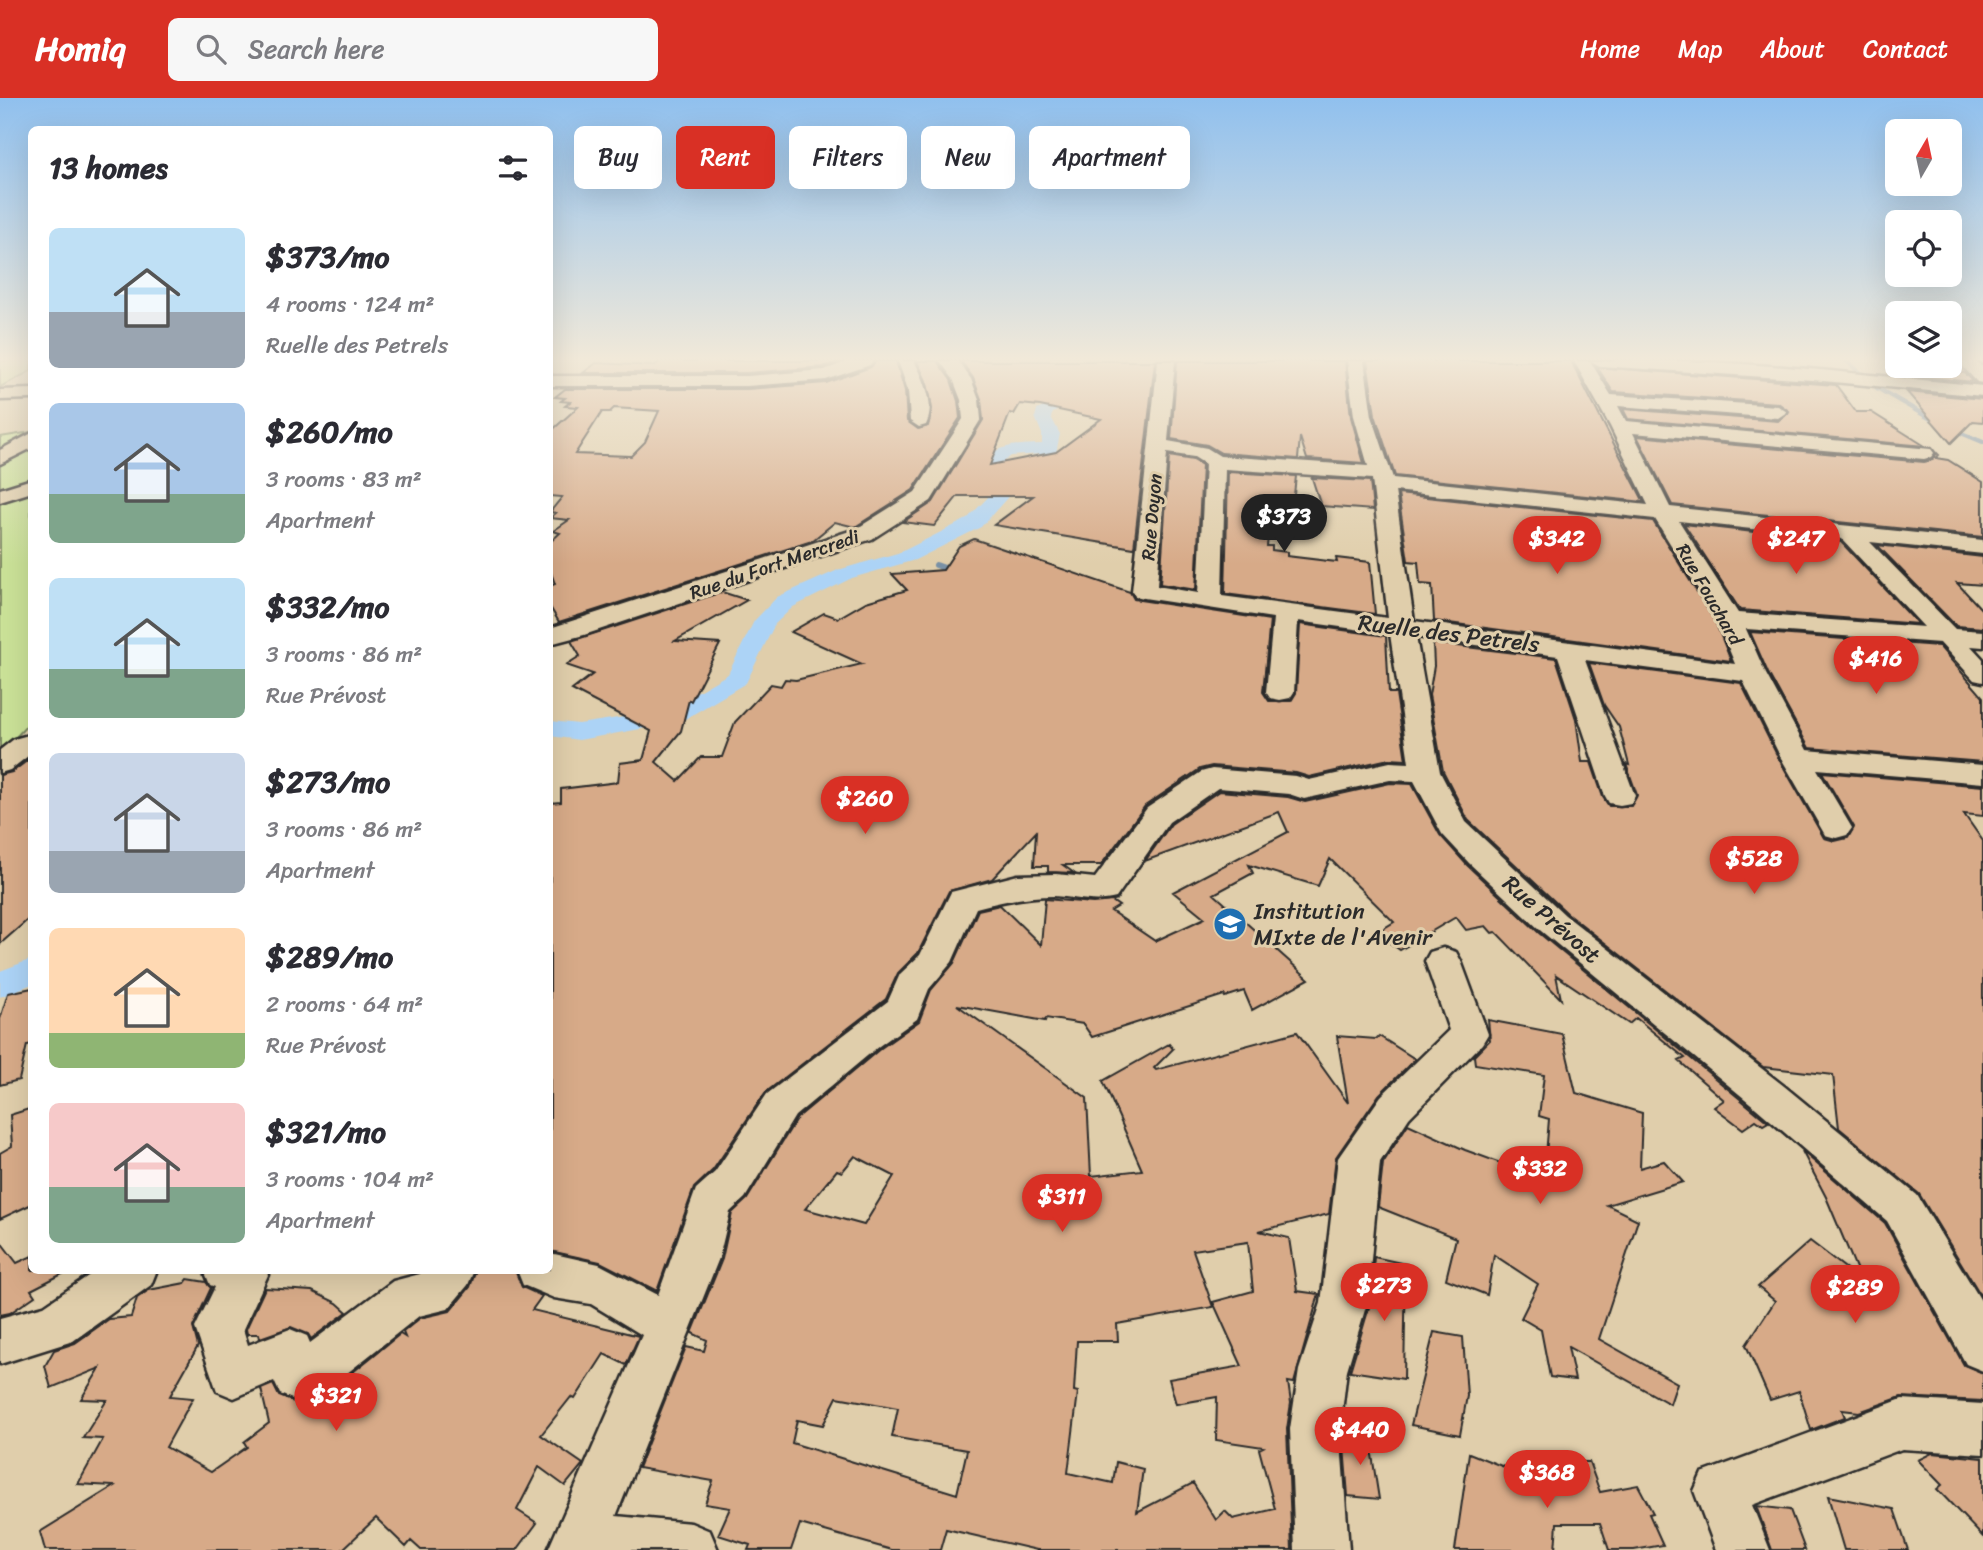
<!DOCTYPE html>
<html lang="en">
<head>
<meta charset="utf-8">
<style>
  body { margin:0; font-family:Sriracha,sans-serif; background:#f7f7f7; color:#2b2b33; height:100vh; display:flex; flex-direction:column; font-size:26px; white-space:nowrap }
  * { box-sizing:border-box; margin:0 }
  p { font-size:23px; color:#7c7c81 }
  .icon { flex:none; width:38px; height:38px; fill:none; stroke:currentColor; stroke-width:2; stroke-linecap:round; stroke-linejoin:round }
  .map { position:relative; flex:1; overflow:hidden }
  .drawer { position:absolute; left:28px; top:28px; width:525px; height:1148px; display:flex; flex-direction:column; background:#fff; border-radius:10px; box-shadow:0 7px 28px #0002 }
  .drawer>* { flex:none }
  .guide { position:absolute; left:574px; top:28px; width:665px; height:63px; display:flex; gap:14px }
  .needle { width:46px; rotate:9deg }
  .tools { position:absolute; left:1885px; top:21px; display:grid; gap:14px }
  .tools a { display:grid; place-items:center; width:77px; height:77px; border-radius:10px; background:#fff; box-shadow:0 7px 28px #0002; font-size:35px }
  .price { position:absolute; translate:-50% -60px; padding:0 16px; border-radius:24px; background:#d93025; color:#fff; font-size:23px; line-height:46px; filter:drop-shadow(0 2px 4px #0008) }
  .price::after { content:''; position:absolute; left:50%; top:42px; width:21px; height:16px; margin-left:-10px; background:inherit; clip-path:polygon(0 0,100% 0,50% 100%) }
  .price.current { background:#222; color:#fff }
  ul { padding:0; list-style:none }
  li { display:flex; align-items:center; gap:21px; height:175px; padding:0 21px }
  li span { display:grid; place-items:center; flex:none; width:196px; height:140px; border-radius:10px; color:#555 }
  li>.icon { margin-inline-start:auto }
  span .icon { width:84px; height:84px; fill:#fffc; stroke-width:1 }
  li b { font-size:30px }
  h2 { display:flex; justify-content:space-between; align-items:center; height:84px; padding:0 21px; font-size:30px }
  .pill { padding:0 24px; border-radius:10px; background:#fff; box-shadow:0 7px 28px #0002; font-size:24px; line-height:63px }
  .pill.current { background:#d93025; color:#fff }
  header { display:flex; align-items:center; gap:42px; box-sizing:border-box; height:98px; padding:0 35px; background:#d93025; color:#fff }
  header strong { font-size:33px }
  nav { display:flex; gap:38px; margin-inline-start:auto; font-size:24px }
  .search { width:490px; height:63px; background:#f7f7f7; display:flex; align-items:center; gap:18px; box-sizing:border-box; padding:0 24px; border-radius:10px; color:#7c7c81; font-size:26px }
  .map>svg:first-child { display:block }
  .green { fill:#cae197; stroke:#7a8661; stroke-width:2 }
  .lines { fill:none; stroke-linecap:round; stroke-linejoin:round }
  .stream-far1 { stroke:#7890a5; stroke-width:4.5 }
  .stream { stroke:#7890a5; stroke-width:6 }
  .canal { fill:#acd3f6; fill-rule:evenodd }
  .building { fill:#d7aa88; stroke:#2b2b2b; stroke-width:2; fill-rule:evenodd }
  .minor-casing { stroke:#2b2b2b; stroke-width:5 }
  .minor { fill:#e0ceab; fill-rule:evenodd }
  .labels { text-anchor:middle; stroke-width:6; stroke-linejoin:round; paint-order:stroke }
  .far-street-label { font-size:19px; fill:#2b2b2b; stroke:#e0ceab }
  .street-label { font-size:23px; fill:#2b2b2b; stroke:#e0ceab }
  .poi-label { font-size:23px; fill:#2b2b2b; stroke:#e0ceab; text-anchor:start }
</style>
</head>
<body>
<header>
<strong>Homiq</strong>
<div class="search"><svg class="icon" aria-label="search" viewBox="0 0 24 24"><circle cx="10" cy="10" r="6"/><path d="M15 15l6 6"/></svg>Search here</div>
<nav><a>Home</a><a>Map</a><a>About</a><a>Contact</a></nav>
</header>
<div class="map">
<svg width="1983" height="1452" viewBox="0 0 1983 1452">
  <rect width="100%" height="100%" fill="#e0ceab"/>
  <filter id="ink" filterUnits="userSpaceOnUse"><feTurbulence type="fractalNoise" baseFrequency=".0143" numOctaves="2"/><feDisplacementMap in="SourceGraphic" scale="14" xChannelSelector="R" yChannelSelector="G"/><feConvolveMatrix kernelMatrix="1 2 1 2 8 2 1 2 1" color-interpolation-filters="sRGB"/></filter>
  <g filter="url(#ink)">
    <!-- green -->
    <g class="green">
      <path d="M0 263H31V273L0 289Z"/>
      <path d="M31 334V623L0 656V339Z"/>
    </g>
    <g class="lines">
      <!-- stream-far1 -->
      <g class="stream-far1">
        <path d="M1847 263 1877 290 1938 325"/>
        <path d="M1954 332 1983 344"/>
      </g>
      <!-- stream -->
      <path class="stream" d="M936 467 953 473"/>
      <!-- canal -->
      <g class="canal">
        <path d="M1022 263H1039L1092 280 1094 294 1053 315 1051 319 1060 336 1056 355 1011 358 997 369 1015 391 981 429 915 462 852 480 793 509 775 526 746 585 680 624 579 642 550 638V623L579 626 664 613 728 576 754 523 777 499 838 472 901 454 967 421 996 391 978 368C995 346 1016 347 1042 346V336L1035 319 1037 312 1078 292V286L1031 271Z"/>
        <path d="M32 861V886L0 899V873Z"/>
      </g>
    </g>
    <!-- building -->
    <g class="building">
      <path d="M660 263H842L823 269 747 275H583L596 265 654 268Z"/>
      <path d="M876 263H896L905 293 907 323 918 331 928 328 932 311 927 285 917 263H937L951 282 958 303 960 320 913 392 855 429 835 424 812 443 559 524 550 509V488L555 486 550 472V444L560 435 553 433 569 422 550 420 556 415 550 414 562 399 550 398V334L578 309 565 308 570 304 561 303 565 300 555 299 565 291H747L826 285 871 269ZM614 310 659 313 645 344 631 358 575 356 602 314H610Z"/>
      <path d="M961 263H1155L1134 450 994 427 1033 398H958L934 428 903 424 933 404 983 322 981 301 973 280ZM1020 306 1040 308 1101 321 1056 354 990 367 1010 315 1014 316Z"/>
      <path d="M1177 263H1345L1351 319 1364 365 1307 361 1300 339 1298 361 1221 355 1207 347 1171 341Z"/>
      <path d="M1367 263H1571L1644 404 1395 378 1375 317Z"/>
      <path d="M1911 268 1965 275 1974 284 1921 279Z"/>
      <path d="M1597 269 1836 287 1856 314H1871L1925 348 1628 321 1623 311 1778 323 1789 313 1778 305 1613 294Z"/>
      <path d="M1907 294 1983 301V324L1973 323 1951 345Z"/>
      <path d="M1637 338 1924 364 1932 362 1937 355 1939 357 1936 360 1948 362 1983 384V439L1672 407Z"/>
      <path d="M1169 358 1193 362 1202 367 1196 492 1160 486Z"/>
      <path d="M1228 374 1296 378 1293 406 1272 405 1267 448H1272V452L1287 454V458L1337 464 1336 460 1370 464 1375 516 1225 496Z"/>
      <path d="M1312 380 1370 383 1373 412 1321 408Z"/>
      <path d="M1398 396 1653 423 1715 523 1731 563 1434 523 1432 487 1420 486 1418 464 1408 463Z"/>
      <path d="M1684 426 1841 444 1918 526 1740 512Z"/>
      <path d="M974 441 1130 494 1134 501 1270 522 1263 594 1269 603H1291L1296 595 1300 526 1386 538 1389 595H1396L1406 662 1389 661 1309 679 1296 675 1212 668 1200 671 1145 708 1101 767H1063L1074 775 1048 774V768H1034L1036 734 992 781 949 793 918 855 898 875 886 901 765 995 713 1072 694 1090 657 1193 600 1164 550 1153V705L561 704V691L618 684 620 665 643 662 651 633 572 592 593 576 566 567 580 558 571 543 722 494 747 502 675 543 720 546 691 603 689 602 681 633 656 664 678 683 701 659H722L735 624 771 586 781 588 785 581 796 582 862 566 791 534 824 515 838 520 866 504 907 492 892 476 943 472 959 448Z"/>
      <path d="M1877 447 1983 459V487L1957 485 1983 513V530L1956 528Z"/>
      <path d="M1750 534 1939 548 1983 599V664L1809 650 1768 575Z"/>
      <path d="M1433 545 1556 560 1576 621 1582 664H1591L1603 699 1609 708H1631L1637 697 1626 666 1629 667 1619 629 1604 607 1589 565 1741 585 1779 661 1824 740 1835 743 1848 740 1854 729 1822 674 1983 688V718L1964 716 1983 743V1201L1919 1096 1839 1030 1833 977 1763 969 1567 815 1468 722 1443 673 1429 597 1434 568Z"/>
      <path d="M32 659V818L0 846V677L12 674Z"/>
      <path d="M1390 685 1412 686 1440 737 1467 767 1539 835 1768 1024 1763 1027 1756 1022 1743 1031 1714 1009 1724 1002 1679 963 1685 960 1636 920 1629 926 1556 877 1561 901 1496 834 1492 835 1486 828 1466 832 1456 819 1400 852 1376 835 1394 824 1330 761 1318 788 1249 767 1253 775 1214 796 1309 881 1252 912 1244 893 1225 899 1224 897 1092 939 1083 926 1046 920 1045 923 957 907 1087 1000 1091 1078 1142 1072 1103 983 1169 946 1173 951 1154 970 1156 972 1297 934 1348 1005 1337 938 1376 941 1379 938 1415 961 1379 997 1336 1059 1329 1116 1259 1133 1289 1140 1297 1193 1319 1196 1294 1285 1288 1284 1291 1305 1287 1331 1292 1452H1037L946 1431 940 1452H892L800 1426 791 1452H748L750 1447 718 1437 730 1410 705 1406 713 1383 638 1370 686 1249 704 1253 707 1242 692 1235 722 1161 732 1115 747 1101 797 1020 881 950 919 923 931 892 954 865 978 812 1000 807 1041 847 1045 801 1093 805 1112 803 1119 808 1111 813 1155 843 1205 820 1173 794 1288 734 1279 714 1145 763 1171 726 1219 693 1288 699 1305 704ZM855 1058 894 1078 864 1127 805 1111 837 1072 842 1074ZM1248 1144 1253 1193 1213 1204 1242 1268 1169 1281 1176 1306 1217 1299 1216 1342 1263 1349 1259 1351 1275 1411 1233 1421 1225 1413 1216 1422 1193 1385 1137 1414 1143 1371 1116 1364 1113 1385 1068 1375 1078 1294 1074 1293 1077 1243H1118L1117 1226 1213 1209 1193 1152ZM837 1299 898 1310 892 1339 967 1352 957 1396 792 1345 797 1322 823 1327Z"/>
      <path d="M32 890V946L27 947 19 982 0 987V921L8 895Z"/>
      <path d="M1488 922 1562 936 1576 995 1642 1015 1640 1070 1664 1063 1683 1084 1607 1107 1638 1122 1599 1241 1677 1285 1670 1306 1568 1249 1575 1282 1550 1279 1541 1232 1521 1220 1538 1186 1494 1157 1487 1197 1446 1181 1456 1140 1378 1109 1383 1065 1408 1026 1465 1052 1536 1078 1546 1057 1549 1021 1539 1018 1544 977 1475 966 1474 958 1490 942Z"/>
      <path d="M32 1010V1106L0 1121V1055L12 1048 10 1017Z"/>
      <path d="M1802 1053 1885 1125 1964 1267 1983 1275V1303L1901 1299 1859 1314 1842 1312 1845 1319 1811 1332 1799 1293 1770 1302 1746 1247 1775 1203 1758 1189 1810 1143 1861 1182 1826 1099Z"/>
      <path d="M0 1143 17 1165 32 1158V1172H70L31 1192 35 1198 10 1215 0 1217Z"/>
      <path d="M1374 1159 1406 1166 1404 1281 1350 1273 1370 1206Z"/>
      <path d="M476 1172H515L522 1189 542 1198 532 1212 639 1238 626 1267 604 1256 575 1301 571 1299 541 1337 583 1366 565 1388 539 1369 517 1412 537 1425 517 1452H421L411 1443 406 1449 376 1420 342 1452H45L40 1434 114 1388 78 1386 103 1341 83 1340 107 1302 81 1301 100 1270 51 1290 45 1268 54 1252 75 1245 109 1221 131 1219 137 1200 149 1192 185 1185 188 1181 206 1184 211 1190 193 1229 198 1248 170 1298 193 1300 166 1349 211 1374 247 1349 244 1344 269 1325 261 1291 273 1286 279 1298 296 1305 326 1291 328 1317 348 1278 400 1236 405 1239 403 1234 420 1220 450 1213 470 1189Z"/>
      <path d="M265 1190 312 1193 337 1205 347 1214 311 1241 308 1236 291 1229 260 1240 259 1236H247L246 1231Z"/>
      <path d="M1434 1234 1463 1239 1467 1298 1460 1337 1411 1327Z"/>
      <path d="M1343 1336 1369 1338 1379 1401 1348 1398Z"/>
      <path d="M1469 1355 1567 1394 1557 1364H1589L1600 1394 1638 1387 1653 1415 1649 1416 1663 1447 1634 1452H1609L1600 1425H1557L1555 1452H1455Z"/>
      <path d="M1932 1355 1983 1360V1439L1937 1391 1942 1387 1918 1362Z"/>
      <path d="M1828 1398 1894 1411 1908 1452H1844Z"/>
      <path d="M1756 1408 1790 1412 1805 1452H1772Z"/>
    </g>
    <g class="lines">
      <defs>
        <g id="minor">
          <path d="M849 263H873L870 267 826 282 747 288H550V278H747L824 272Z"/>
          <path d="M898 263H914C924 280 936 308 926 327L919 329 910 323 908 292Z"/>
          <path d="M940 263H958L971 281 979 302 981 321 931 403 872 441 584 537 550 546V530L856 431 915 394 963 321 961 302 953 281Z"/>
          <path d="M1158 263H1175L1168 343 1207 350 1220 358 1368 368 1354 318 1347 263H1364L1372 318 1393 380 1648 407 1610 328 1574 263H1590L1611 297 1778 308 1787 314 1778 320 1618 308 1626 323 1931 351 1934 355 1931 359 1924 361 1633 335 1670 409 1983 442V456L1870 444 1955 531 1983 533V549L1971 548 1983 561V584L1974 582 1940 545 1746 531 1766 576 1807 652 1983 667V685L1817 671 1852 730 1847 737 1836 740 1825 737 1781 660 1743 583 1585 562 1635 698 1631 705 1620 707 1609 705 1605 698 1558 558 1416 539 1440 674 1466 724 1565 817 1784 988 1917 1097 1983 1206V1273L1966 1266 1887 1123 1756 1010 1541 833 1469 765 1442 736 1414 683 1390 682 1304 701 1289 696 1218 690 1169 724 1116 800C1095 806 1075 799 1054 798 1027 798 1003 803 976 810L952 864 929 891 917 921 879 948 795 1018 745 1100 730 1114 719 1160 616 1418 691 1425 710 1433 718 1452H548L642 1237 591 1206 554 1200 523 1187 517 1172H550V1155L599 1166 658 1197 696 1091 715 1074 767 996 888 903 900 876 920 857 951 794 1018 777 1056 776 1095 780 1147 710 1201 674 1212 671 1296 678 1309 682 1390 664 1409 665 1390 536 1298 523 1294 594 1290 600 1280 602 1270 600 1266 594 1273 520 1144 500 1135 498 1132 493ZM1167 355 1194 359 1205 366 1198 495 1157 488ZM1225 371 1372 381 1388 520 1222 498ZM1395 393 1655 421 1717 522 1735 566 1414 523ZM1679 423 1842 441 1924 529 1738 515Z"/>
          <path d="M1591 263C1722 258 1853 276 1983 288V298L1812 282 1600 268Z"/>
          <path d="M1958 263H1976L1983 270V285L1977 284Z"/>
          <path d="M32 291V301L0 302V292Z"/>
          <path d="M32 335V350L0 366V352Z"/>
          <path d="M32 381V394L0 404V391Z"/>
          <path d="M32 636V655L10 672 0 675V652L14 641Z"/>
          <path d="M1443 850 1456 854 1461 863 1488 936 1482 946 1409 1020 1380 1064 1367 1205 1347 1272 1340 1331 1349 1452H1295L1290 1331 1299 1272 1321 1205 1338 1060 1381 998 1449 932 1425 863 1430 854Z"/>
          <path d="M97 1172H157L151 1187 73 1243 0 1266V1220L44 1208Z"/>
          <path d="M204 1172H266L268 1177 243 1231 248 1247 290 1231 307 1238 310 1245 393 1183 420 1176 423 1172H474L468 1187 448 1211 419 1218 341 1280 297 1303 280 1296 274 1283 234 1300 217 1293 195 1230 215 1189 210 1187Z"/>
          <path d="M1902 1301 1983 1306V1356L1902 1351 1752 1407 1770 1452H1716L1694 1393 1702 1375Z"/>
        </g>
      </defs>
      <!-- minor casing -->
      <use href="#minor" class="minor-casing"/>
      <!-- minor -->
      <use href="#minor" class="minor"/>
    </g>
  </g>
  <!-- sky -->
  <linearGradient id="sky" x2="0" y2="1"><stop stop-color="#90c0ee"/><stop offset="0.56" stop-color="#f1e9d9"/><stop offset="1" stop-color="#f1e9d9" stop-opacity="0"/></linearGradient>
  <rect width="1983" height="466" fill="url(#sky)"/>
  <!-- icons -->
  <defs>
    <symbol id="school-disc" viewBox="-11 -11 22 22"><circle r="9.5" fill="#1f6fb2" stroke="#e0ceab"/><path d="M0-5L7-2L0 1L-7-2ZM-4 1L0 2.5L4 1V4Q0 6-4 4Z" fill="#fff"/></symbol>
  </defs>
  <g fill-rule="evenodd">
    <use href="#school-disc" x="1211" y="807" width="38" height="38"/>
  </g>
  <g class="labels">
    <!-- far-street labels -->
    <g class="far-street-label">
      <text transform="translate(1151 419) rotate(-85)" y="7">Rue Doyon</text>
      <text transform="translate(774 466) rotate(-19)" y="7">Rue du Fort Mercredi</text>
      <text transform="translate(1710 496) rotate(60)" y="7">Rue Fouchard</text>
    </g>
    <!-- street labels -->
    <g class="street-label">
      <text transform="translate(1449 535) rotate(7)" y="8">Ruelle des Petrels</text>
      <text transform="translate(1552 821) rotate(41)" y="8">Rue Prévost</text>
    </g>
    <!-- poi labels -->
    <g class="poi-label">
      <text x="1254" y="821">Institution<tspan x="1254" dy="26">MIxte de l'Avenir</tspan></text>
    </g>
  </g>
</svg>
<div class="tools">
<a><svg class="needle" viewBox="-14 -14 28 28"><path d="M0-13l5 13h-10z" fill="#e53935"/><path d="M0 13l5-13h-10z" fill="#7c7c81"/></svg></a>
<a><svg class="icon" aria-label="locate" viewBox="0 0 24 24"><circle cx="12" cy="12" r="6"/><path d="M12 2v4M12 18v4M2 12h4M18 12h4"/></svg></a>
<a><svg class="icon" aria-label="layers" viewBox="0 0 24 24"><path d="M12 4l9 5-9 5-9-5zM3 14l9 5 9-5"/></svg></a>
</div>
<b class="price current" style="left:1284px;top:456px">$373</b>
<b class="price" style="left:1557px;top:478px">$342</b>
<b class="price" style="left:1796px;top:478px">$247</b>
<b class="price" style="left:1876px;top:598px">$416</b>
<b class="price" style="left:865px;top:738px">$260</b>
<b class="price" style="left:1754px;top:798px">$528</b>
<b class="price" style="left:1540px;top:1108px">$332</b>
<b class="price" style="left:1062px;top:1136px">$311</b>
<b class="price" style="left:1384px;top:1225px">$273</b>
<b class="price" style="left:1855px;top:1227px">$289</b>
<b class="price" style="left:336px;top:1335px">$321</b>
<b class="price" style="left:1360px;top:1369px">$440</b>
<b class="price" style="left:1547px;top:1412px">$368</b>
<div class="guide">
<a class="pill">Buy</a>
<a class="pill current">Rent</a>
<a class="pill">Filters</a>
<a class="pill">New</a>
<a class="pill">Apartment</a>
</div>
<section class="drawer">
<h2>13 homes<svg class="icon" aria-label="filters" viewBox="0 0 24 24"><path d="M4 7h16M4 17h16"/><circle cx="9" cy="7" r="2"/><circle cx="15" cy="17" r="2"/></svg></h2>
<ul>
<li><span style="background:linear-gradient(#bfe0f5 60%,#9aa5b1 0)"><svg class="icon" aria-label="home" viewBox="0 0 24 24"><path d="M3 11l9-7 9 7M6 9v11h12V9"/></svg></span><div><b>$373/mo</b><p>4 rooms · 124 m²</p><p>Ruelle des Petrels</p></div></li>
<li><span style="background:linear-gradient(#a9c7e8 65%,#7fa58c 0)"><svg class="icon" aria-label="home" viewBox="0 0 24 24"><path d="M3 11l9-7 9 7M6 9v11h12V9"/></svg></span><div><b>$260/mo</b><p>3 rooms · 83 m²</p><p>Apartment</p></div></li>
<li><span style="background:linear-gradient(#bfe0f5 65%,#7fa58c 0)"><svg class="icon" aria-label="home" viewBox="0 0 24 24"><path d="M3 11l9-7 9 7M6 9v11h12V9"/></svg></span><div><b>$332/mo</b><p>3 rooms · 86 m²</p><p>Rue Prévost</p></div></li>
<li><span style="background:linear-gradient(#c9d6e8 70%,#9aa5b1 0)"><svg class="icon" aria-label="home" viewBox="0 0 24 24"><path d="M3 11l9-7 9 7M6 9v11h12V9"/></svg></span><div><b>$273/mo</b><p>3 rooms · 86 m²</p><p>Apartment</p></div></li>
<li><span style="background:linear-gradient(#ffd9b3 75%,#8fb573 0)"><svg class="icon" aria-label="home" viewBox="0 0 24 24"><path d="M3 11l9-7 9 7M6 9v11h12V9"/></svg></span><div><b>$289/mo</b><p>2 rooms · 64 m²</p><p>Rue Prévost</p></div></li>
<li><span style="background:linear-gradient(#f6c9c9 60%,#7fa58c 0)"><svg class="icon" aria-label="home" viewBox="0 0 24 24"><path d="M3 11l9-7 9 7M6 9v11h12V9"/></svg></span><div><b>$321/mo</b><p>3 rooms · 104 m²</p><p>Apartment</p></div></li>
</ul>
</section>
</div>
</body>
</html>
